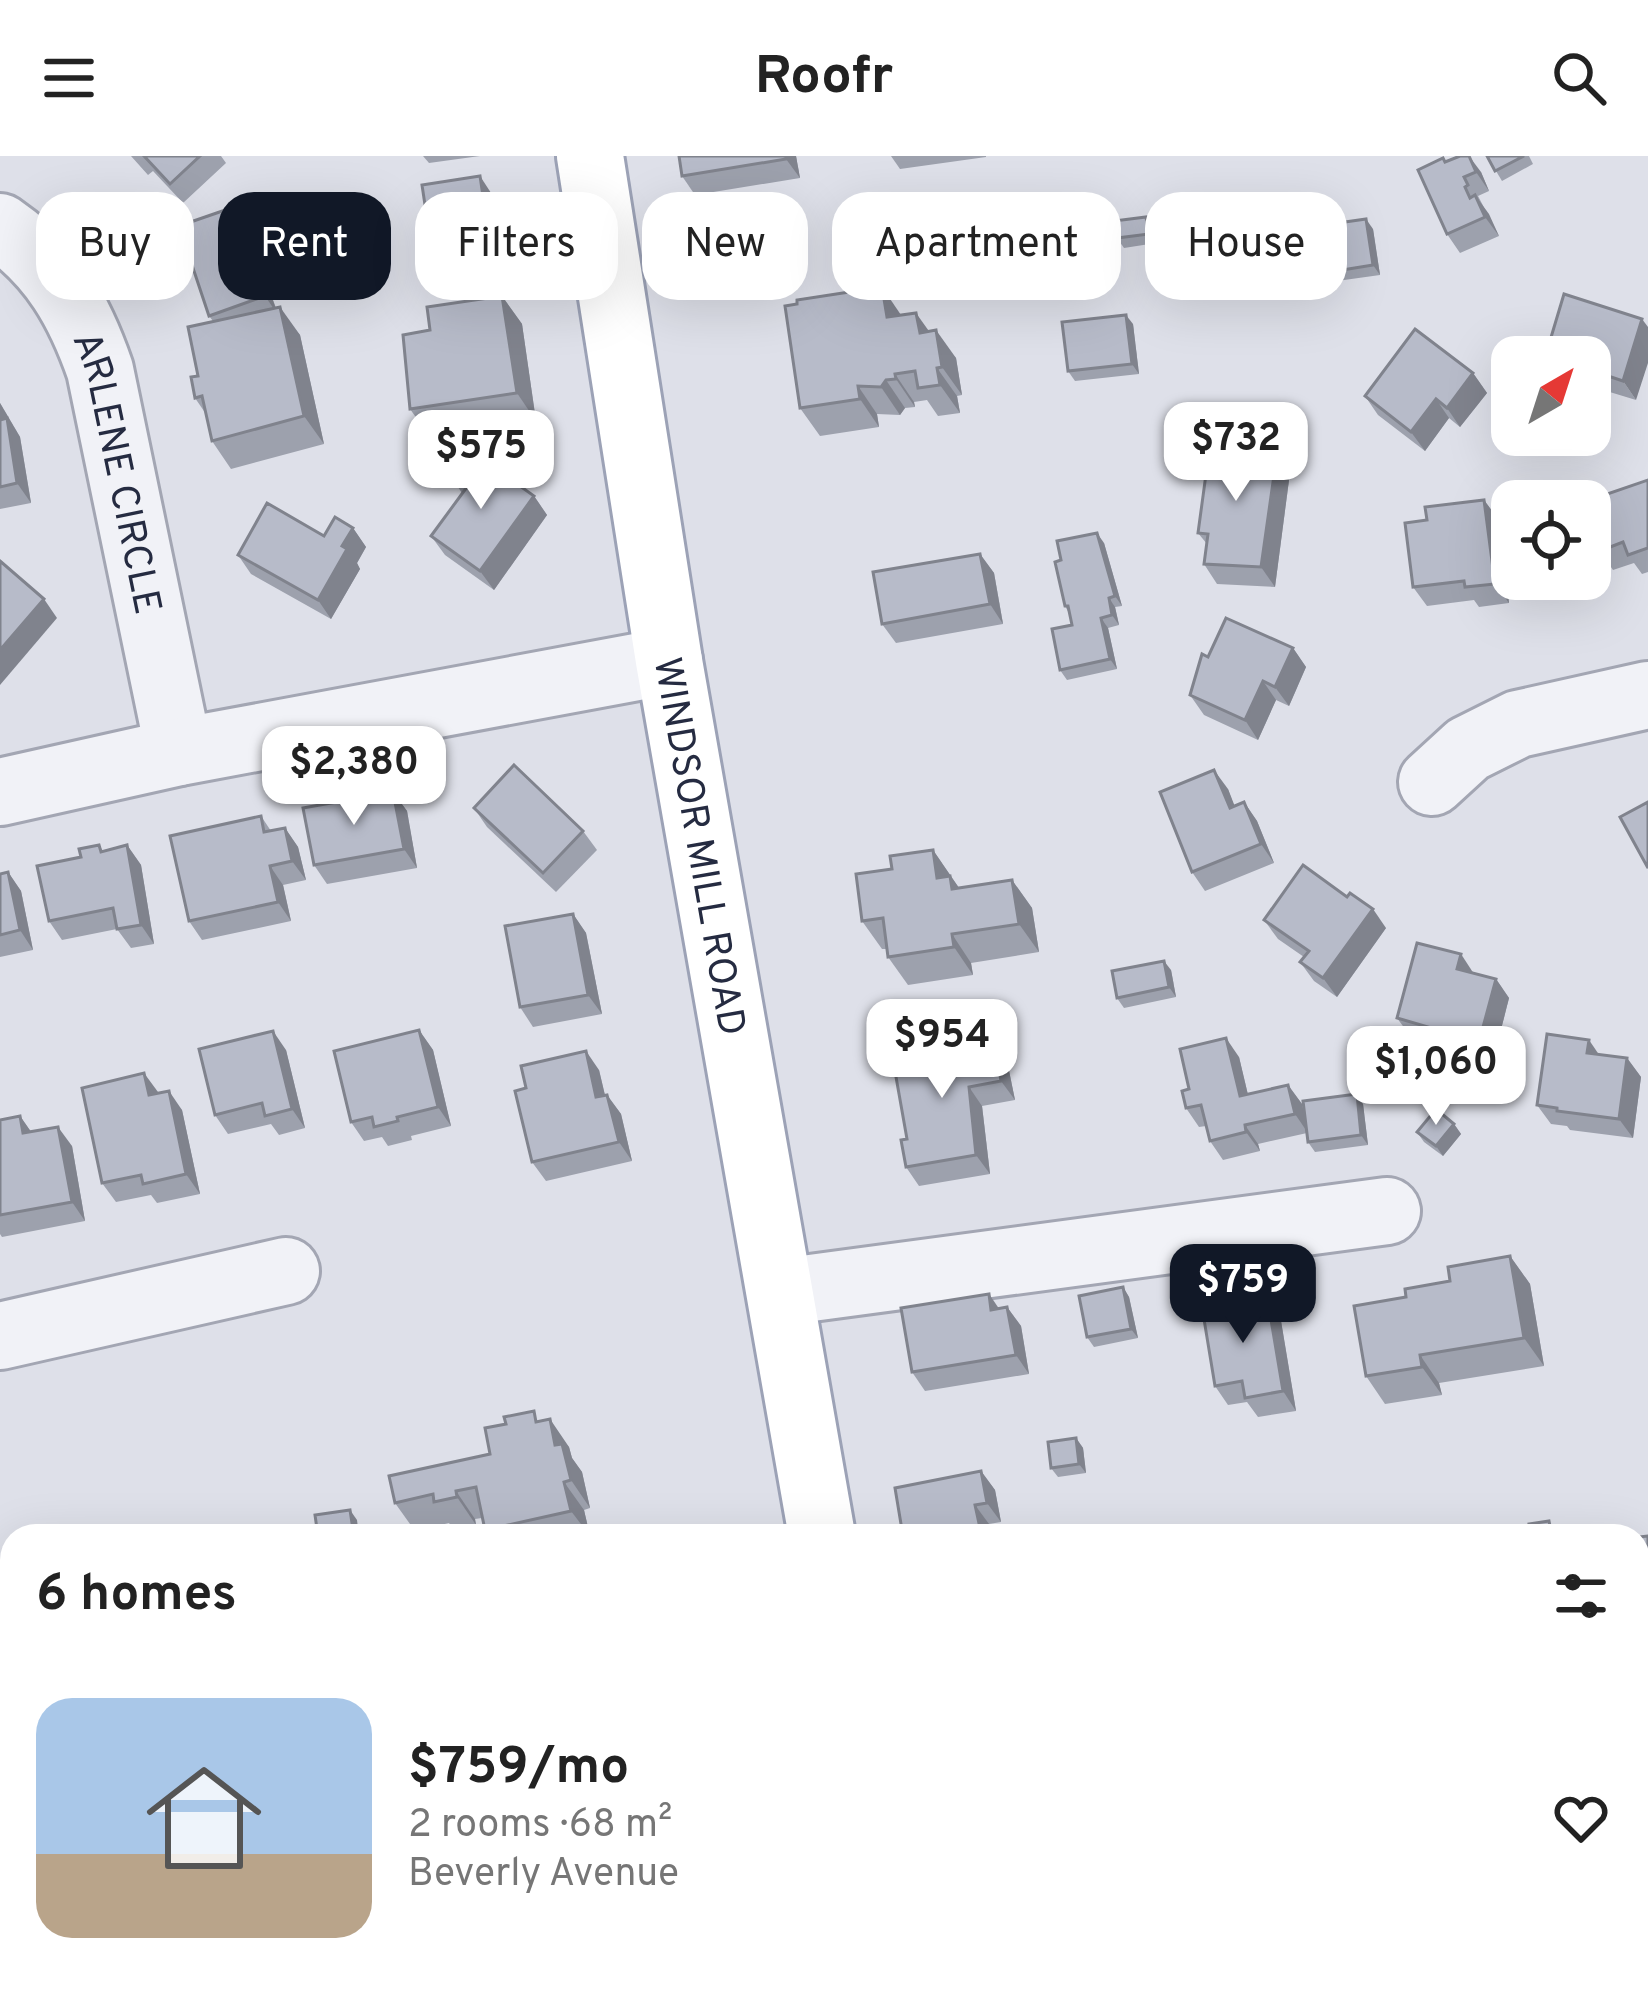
<!DOCTYPE html>
<html lang="en">
<head>
<meta charset="utf-8">
<style>
  body { margin:0; font-family:Overpass,sans-serif; background:#f2f2f2; color:#222; height:100vh; display:flex; flex-direction:column; font-size:45px; white-space:nowrap }
  * { box-sizing:border-box; margin:0 }
  p { font-size:39px; color:#767676 }
  .icon { flex:none; width:66px; height:66px; fill:none; stroke:currentColor; stroke-width:2; stroke-linecap:round; stroke-linejoin:round }
  .map { position:relative; flex:1; overflow:hidden }
  .drawer { position:absolute; left:0px; top:1368px; width:1650px; height:471px; display:flex; flex-direction:column; background:#fff; border-radius:36px 36px 0 0; box-shadow:0 12px 48px #0002 }
  .drawer>* { flex:none }
  .top-card { position:absolute; left:36px; top:36px; width:1578px; height:108px; display:flex; gap:24px }
  .needle { width:78px; rotate:39deg }
  .tools { position:absolute; left:1491px; top:180px; display:grid; gap:24px }
  .tools a { display:grid; place-items:center; width:120px; height:120px; border-radius:24px; background:#fff; box-shadow:0 12px 48px #0002; font-size:60px }
  .price { position:absolute; translate:-50% -102px; padding:0 27px; border-radius:24px; background:#fff; color:#222; font-size:39px; line-height:78px; filter:drop-shadow(0 3px 6px #0008) }
  .price::after { content:''; position:absolute; left:50%; top:72px; width:36px; height:27px; margin-left:-18px; background:inherit; clip-path:polygon(0 0,100% 0,50% 100%) }
  .price.selected { background:#111827; color:#fff }
  ul { padding:0; list-style:none }
  li { display:flex; align-items:center; gap:36px; height:300px; padding:0 36px }
  li+li { border-top:3px solid #e0e0e0 }
  li span { display:grid; place-items:center; flex:none; width:336px; height:240px; border-radius:36px; color:#555 }
  li>.icon { margin-inline-start:auto }
  span .icon { width:144px; height:144px; fill:#fffc; stroke-width:1 }
  li b { font-size:51px }
  h2 { display:flex; justify-content:space-between; align-items:center; height:144px; padding:0 36px; font-size:51px }
  .pill { padding:0 42px; border-radius:36px; background:#fff; box-shadow:0 12px 48px #0002; font-size:42px; line-height:108px }
  .pill.selected { background:#111827; color:#fff }
  header { display:flex; justify-content:space-between; align-items:center; height:156px; padding:0 36px; background:#fff; font-size:54px; font-weight:700 }
  .map>svg:first-child { display:block }
  .lines { fill:none; stroke-linecap:round; stroke-linejoin:round }
  .minor-casing { stroke:#a3a6b3; stroke-width:72 }
  .major-casing { stroke:#9ca2b6; stroke-width:72 }
  .minor { stroke:#f1f2f7; stroke-width:66 }
  .major { stroke:#fff; stroke-width:66 }
  .wall { fill:#9da1ad }
  .shaded-wall { fill:#80838d }
  .building { fill:#b7bbc9; stroke:#80838d; stroke-width:3 }
  .labels { text-anchor:middle; stroke-width:12; stroke-linejoin:round; paint-order:stroke }
  .street-label { font-size:39px; fill:#252b41; stroke:#edf0f6 }
</style>
</head>
<body>
<header><svg class="icon" aria-label="menu" viewBox="0 0 24 24"><path d="M4 6h16M4 12h16M4 18h16"/></svg>Roofr<svg class="icon" aria-label="search" viewBox="0 0 24 24"><circle cx="10" cy="10" r="6"/><path d="M15 15l6 6"/></svg></header>
<div class="map">
<svg width="1648" height="1837" viewBox="0 0 1648 1837">
  <rect width="100%" height="100%" fill="#dee0e9"/>
  <g class="lines">
    <defs>
      <g id="minor">
        <path id="s1" d="M0 71C53 107 80 156 100 214L179 596"/>
        <path d="M1432 626 1468 593 1518 568 1648 539"/>
        <path d="M0 636 179 596 669 505"/>
        <path d="M781 1136 1387 1055"/>
        <path d="M0 1180 286 1115"/>
        <path d="M1638 1608 1648 1606"/>
        <path d="M1638 1669 1648 1738"/>
        <path d="M140 1836 218 1827"/>
      </g>
      <g id="major">
        <path id="s2" d="M590 0 669 505 822 1380"/>
        <path d="M886 1827 887 1837"/>
      </g>
    </defs>
    <!-- minor casing -->
    <use href="#minor" class="minor-casing"/>
    <!-- major casing -->
    <use href="#major" class="major-casing"/>
    <!-- minor -->
    <use href="#minor" class="minor"/>
    <!-- major -->
    <use href="#major" class="major"/>
  </g>
  <!-- wall -->
  <g class="wall">
    <path d="M131 0H221L226 7 183 47 153 15 148 19Z"/>
    <path d="M423 0H480L429 7Z"/>
    <path d="M796 0 800 22 695 39 682 20Z"/>
    <path d="M891 0H986V1L900 13Z"/>
    <path d="M1487 0H1529L1533 8 1502 25Z"/>
    <path d="M1445 6 1481 16 1489 35 1478 40 1499 80 1460 97 1447 78Z"/>
    <path d="M493 40 507 133 449 141 436 122Z"/>
    <path d="M1001 45 1008 55 1015 102 984 106 977 96Z"/>
    <path d="M260 49 274 68 293 124 269 133 276 152 300 179 324 288 231 313 212 285 206 258 195 242 198 220 213 165 209 160 234 51 237 56Z"/>
    <path d="M1146 61 1153 71 1156 87 1124 92 1117 82Z"/>
    <path d="M1373 73 1380 119 1337 125 1330 116Z"/>
    <path d="M1564 138 1636 244 1590 230V201H1557L1549 188Z"/>
    <path d="M502 140 522 168 536 265 430 281 410 253Z"/>
    <path d="M901 159 929 176 956 202 962 239 957 240 960 257 938 260 927 244 914 246 915 251 905 252 900 259 877 258 879 271 820 280 800 252Z"/>
    <path d="M1133 168 1139 218 1075 225 1068 215Z"/>
    <path d="M1473 217 1487 237 1460 271 1449 262 1425 295 1378 259 1365 240Z"/>
    <path d="M0 247 20 281 31 347 0 353Z"/>
    <path d="M1271 304 1276 305 1289 324 1275 431 1217 428 1204 408 1207 388 1198 377Z"/>
    <path d="M482 310 534 340 547 359 494 434 445 399 431 380 462 337 449 318Z"/>
    <path d="M1648 324V416L1642 418 1634 407 1613 414 1600 395Z"/>
    <path d="M1484 344 1498 363 1509 447 1479 451 1474 444 1427 450 1413 431 1427 364Z"/>
    <path d="M353 372 366 391 357 407 360 413 331 463 251 418 238 399Z"/>
    <path d="M1104 387 1122 450 1115 451 1119 469 1108 472 1117 513 1067 524 1060 514 1072 469 1070 459 1065 450Z"/>
    <path d="M980 398 994 417 1003 468 896 487 882 468Z"/>
    <path d="M1293 492 1306 511 1289 550 1276 544 1258 584 1204 559 1190 539Z"/>
    <path d="M1228 633 1234 650 1244 646 1257 665 1274 707 1205 735 1192 716Z"/>
    <path d="M393 636 407 655 417 712 327 728 314 709Z"/>
    <path d="M474 652 583 675 597 694 556 736 487 671Z"/>
    <path d="M261 660 271 675 285 672 298 691 306 724 283 729 291 765 202 784 189 765Z"/>
    <path d="M99 689 103 695 127 689 141 709 154 788 131 792 117 773 62 784 49 765 81 701Z"/>
    <path d="M933 694 959 732 1012 724 1032 752 1039 796 971 807 973 819 908 829 888 801 887 793H882L862 765 892 713Z"/>
    <path d="M8 716 21 735 33 794 0 801V718Z"/>
    <path d="M573 758 586 777 602 858 533 871 520 851Z"/>
    <path d="M1264 764 1386 772 1337 841 1314 825 1300 806 1304 801 1278 783Z"/>
    <path d="M1171 814 1176 841 1124 852 1117 842Z"/>
    <path d="M1474 817 1496 823 1509 842 1493 905 1411 881 1397 862Z"/>
    <path d="M419 874 433 894 451 970 411 980 412 984 388 990 382 981 364 985 351 966Z"/>
    <path d="M286 894 305 972 279 979 271 968 228 978 215 959Z"/>
    <path d="M1600 899 1627 902 1641 921 1633 982 1570 974 1567 970 1551 968 1537 949Z"/>
    <path d="M1239 901 1248 939 1288 929 1302 948 1305 962 1363 948 1368 989 1315 996 1308 986 1307 977 1258 988 1260 995 1223 1004 1210 985 1206 970 1199 971 1186 952 1189 933Z"/>
    <path d="M893 904 1007 905 1015 944 982 950 990 1018 919 1030 906 1011 907 983Z"/>
    <path d="M599 914 605 939H607L621 958 632 1005 546 1025 532 1006Z"/>
    <path d="M158 937 182 954 200 1038 157 1047 151 1039 116 1046 102 1027Z"/>
    <path d="M20 960 31 976 72 990 85 1065 2 1081 0 1078V964Z"/>
    <path d="M1454 968 1461 978 1443 1000 1424 986 1417 976Z"/>
    <path d="M1510 1100 1530 1128 1544 1210 1439 1227 1442 1239 1385 1248 1366 1220 1406 1141Z"/>
    <path d="M1123 1131 1129 1141 1138 1182 1094 1191 1087 1181Z"/>
    <path d="M1267 1140 1280 1159 1296 1255 1258 1261 1247 1246 1228 1249 1215 1230Z"/>
    <path d="M1007 1151 1021 1170 1029 1218 925 1235 912 1216Z"/>
    <path d="M541 1265 569 1291 572 1302 582 1316 590 1352 584 1354 590 1380H489L485 1374 482 1362 475 1363 476 1369 454 1374 449 1367 415 1375 395 1347 490 1298Z"/>
    <path d="M1076 1282 1083 1292 1086 1317 1058 1321 1051 1312Z"/>
    <path d="M981 1315 995 1334 1001 1366 989 1368 991 1380H903Z"/>
    <path d="M1648 1380V1502L1638 1504V1381Z"/>
  </g>
  <!-- shaded-wall -->
  <g class="shaded-wall">
    <path d="M786 0H796L800 22 786 3Z"/>
    <path d="M1469 0 1481 16 1489 35 1476 16Z"/>
    <path d="M480 20 493 40 507 133 494 114Z"/>
    <path d="M1475 39 1489 58 1499 80 1485 61Z"/>
    <path d="M1001 45 1008 55 1015 102 1008 92Z"/>
    <path d="M260 49 274 68 293 124 280 105Z"/>
    <path d="M1146 61 1153 71 1156 87 1149 78Z"/>
    <path d="M1366 63 1373 73 1380 119 1373 109Z"/>
    <path d="M256 114 269 133 278 159 265 140Z"/>
    <path d="M882 131 901 159 887 161Z"/>
    <path d="M502 140 522 168 536 265 517 237Z"/>
    <path d="M280 151 300 179 324 288 304 260Z"/>
    <path d="M916 157 936 185 920 177Z"/>
    <path d="M1126 159 1133 168 1139 218 1132 208Z"/>
    <path d="M1642 163 1648 171V207L1636 244 1623 225Z"/>
    <path d="M936 174 956 202 962 239 942 211Z"/>
    <path d="M937 212 957 240 960 257 940 229Z"/>
    <path d="M1473 217 1487 237 1460 271 1447 252Z"/>
    <path d="M895 218 914 246 915 251 896 223Z"/>
    <path d="M886 224 905 252 900 259 881 231Z"/>
    <path d="M858 230 877 258 879 271 860 243Z"/>
    <path d="M1436 243 1449 262 1425 295 1411 276Z"/>
    <path d="M0 247 20 281 31 347 17 327 0 264Z"/>
    <path d="M1258 285 1271 305 1255 302Z"/>
    <path d="M1276 305 1289 324 1275 431 1261 411Z"/>
    <path d="M534 340 547 359 494 434 480 415Z"/>
    <path d="M1484 344 1498 363 1509 447 1495 428Z"/>
    <path d="M353 372 366 391 357 407 360 413 331 463 318 444 342 390Z"/>
    <path d="M1097 377 1104 387 1122 450 1115 440Z"/>
    <path d="M980 398 994 417 1003 468 990 448Z"/>
    <path d="M1109 442 1115 451 1119 469 1112 459Z"/>
    <path d="M44 443 57 462 0 529V494Z"/>
    <path d="M1101 462 1108 472 1117 513 1110 503Z"/>
    <path d="M1293 492 1306 511 1289 550 1275 531Z"/>
    <path d="M1263 525 1276 544 1258 584 1245 564Z"/>
    <path d="M1214 614 1228 633 1243 671 1230 652Z"/>
    <path d="M393 636 407 655 417 712 404 693Z"/>
    <path d="M1244 646 1257 665 1274 707 1261 688Z"/>
    <path d="M285 672 298 691 306 724 292 705Z"/>
    <path d="M127 689 141 709 154 788 141 769Z"/>
    <path d="M933 694 970 748 937 722Z"/>
    <path d="M270 710 283 729 291 765 278 746Z"/>
    <path d="M8 716 21 735 33 794 20 774Z"/>
    <path d="M1012 724 1032 752 1039 796 1019 768Z"/>
    <path d="M1373 753 1386 772 1337 841 1323 822Z"/>
    <path d="M573 758 586 777 602 858 588 839Z"/>
    <path d="M952 778 971 807 973 819 954 791Z"/>
    <path d="M1461 798 1474 818 1457 813Z"/>
    <path d="M1164 805 1171 814 1176 841 1169 831Z"/>
    <path d="M1496 823 1509 842 1493 905 1479 886Z"/>
    <path d="M419 874 433 894 451 970 438 951Z"/>
    <path d="M273 875 286 894 305 972 292 953Z"/>
    <path d="M1226 882 1239 901 1253 960 1240 940Z"/>
    <path d="M1589 884 1602 903 1587 897Z"/>
    <path d="M994 885 1007 905 1015 944 1001 925Z"/>
    <path d="M586 895 599 914 610 961 596 941Z"/>
    <path d="M1627 902 1641 921 1633 982 1619 963Z"/>
    <path d="M144 917 158 936 162 958 149 939Z"/>
    <path d="M1288 929 1302 948 1308 977 1295 958Z"/>
    <path d="M969 931 982 950 990 1018 976 999Z"/>
    <path d="M169 935 182 954 200 1038 186 1018Z"/>
    <path d="M1357 938 1363 948 1368 989 1361 979Z"/>
    <path d="M607 939 621 958 632 1005 619 986Z"/>
    <path d="M20 960 34 980 23 977Z"/>
    <path d="M1454 968 1461 978 1443 1000 1436 990Z"/>
    <path d="M1245 969 1258 988 1260 995 1246 976Z"/>
    <path d="M58 971 72 990 85 1065 72 1046Z"/>
    <path d="M1510 1100 1530 1128 1544 1210 1524 1182Z"/>
    <path d="M1123 1131 1129 1141 1138 1182 1131 1173Z"/>
    <path d="M989 1138 1002 1157 991 1154Z"/>
    <path d="M1267 1140 1280 1159 1296 1255 1283 1235Z"/>
    <path d="M1007 1151 1021 1170 1029 1218 1016 1199Z"/>
    <path d="M1420 1199 1439 1227 1442 1239 1422 1211Z"/>
    <path d="M550 1263 569 1291 572 1302 582 1316 590 1352 571 1324 555 1289Z"/>
    <path d="M1076 1282 1083 1292 1086 1317 1079 1308Z"/>
    <path d="M981 1315 995 1334 1001 1366 987 1347Z"/>
    <path d="M564 1326 584 1354 590 1380 571 1355Z"/>
    <path d="M456 1335 475 1363 476 1369 457 1341Z"/>
    <path d="M975 1349 989 1368 991 1380H986L980 1372Z"/>
    <path d="M350 1354 357 1364 359 1380H354Z"/>
  </g>
  <!-- building -->
  <g class="building">
    <path d="M144 0H200L170 28Z"/>
    <path d="M679 0H786V3L682 20Z"/>
    <path d="M1460 0H1469L1476 16 1464 21 1468 29 1465 31 1470 42 1475 39 1485 61 1447 78 1418 14 1443 2 1445 6Z"/>
    <path d="M1487 0H1524L1495 15Z"/>
    <path d="M480 20 494 114 436 122 422 29Z"/>
    <path d="M1001 45 1008 92 977 96 971 49Z"/>
    <path d="M260 49 280 105 256 114 265 140 209 160 179 70 234 51 236 57Z"/>
    <path d="M1146 61 1149 78 1117 82 1114 65Z"/>
    <path d="M1366 63 1373 109 1330 116 1324 69Z"/>
    <path d="M882 131 887 161 916 157 920 177 936 174 942 211 937 212 940 229 918 232 915 215 895 218 896 223 886 224 881 231 858 230 860 243 800 252 785 150 797 148V144Z"/>
    <path d="M1564 138 1642 163 1623 225 1590 214V201H1572L1573 196 1549 188Z"/>
    <path d="M502 140 517 237 410 253 403 179 430 174 427 151Z"/>
    <path d="M280 151 304 260 212 285 202 240 195 242 191 221 198 220 188 171Z"/>
    <path d="M1126 159 1132 208 1068 215 1062 166Z"/>
    <path d="M1415 173 1473 217 1447 252 1436 243 1411 276 1365 240Z"/>
    <path d="M7 262 17 327 0 331V264Z"/>
    <path d="M1223 281 1258 285 1255 302 1276 305 1261 411 1204 408 1208 378 1198 377 1209 296 1222 297Z"/>
    <path d="M464 297 482 310 485 305 534 340 480 415 431 380 467 331 449 318Z"/>
    <path d="M1648 324V392L1628 399 1623 386 1600 395 1590 367V345H1587Z"/>
    <path d="M1484 344 1495 428 1465 431 1464 425 1413 431 1405 367 1427 364 1425 351Z"/>
    <path d="M267 347 324 380 335 361 353 372 342 390 347 393 318 444 238 399Z"/>
    <path d="M1097 377 1115 440 1109 442 1112 459 1101 462 1110 503 1060 514 1052 473 1072 469 1068 450H1065L1055 406 1061 404 1057 385Z"/>
    <path d="M980 398 990 448 882 468 873 416Z"/>
    <path d="M0 405 44 443 0 494Z"/>
    <path d="M1226 462 1293 492 1275 531 1263 525 1245 564 1190 539 1202 498 1208 501Z"/>
    <path d="M514 609 583 675 543 717 474 652Z"/>
    <path d="M1214 614 1230 652 1244 646 1261 688 1192 716 1160 636Z"/>
    <path d="M393 636 404 693 314 709 303 652Z"/>
    <path d="M1648 646V712L1620 661Z"/>
    <path d="M261 660 264 676 285 672 292 705 270 710 278 746 189 765 170 680Z"/>
    <path d="M99 689 101 696 127 689 141 769 117 773 113 752 49 765 37 710 81 701 79 693Z"/>
    <path d="M933 694 937 722 950 720 952 733 1012 724 1019 768 952 778 954 791 888 801 883 762 862 765 856 718 892 713 890 700Z"/>
    <path d="M1303 709 1347 741 1350 737 1373 753 1323 822 1300 806 1309 795 1264 764Z"/>
    <path d="M8 716 20 774 0 779V718Z"/>
    <path d="M573 758 588 839 520 851 505 770Z"/>
    <path d="M1417 787 1461 798 1457 813 1496 823 1479 886 1397 862Z"/>
    <path d="M1164 805 1169 831 1117 842 1112 815Z"/>
    <path d="M419 874 438 951 397 961 398 965 374 971 372 961 351 966 334 895Z"/>
    <path d="M273 875 292 953 265 960 262 947 215 959 199 893Z"/>
    <path d="M1547 878 1589 884 1587 897 1627 902 1619 963 1557 955V952L1537 949Z"/>
    <path d="M1226 882 1240 940 1288 929 1295 958 1245 969 1246 976 1210 985 1201 949 1186 952 1182 935 1189 933 1180 893Z"/>
    <path d="M994 885 1001 925 969 931 976 999 906 1011 901 984 907 983 893 904Z"/>
    <path d="M586 895 596 941 607 939 619 986 532 1006 515 935 526 932 521 910Z"/>
    <path d="M144 917 149 939 169 935 186 1018 143 1028 141 1019 102 1027 82 932Z"/>
    <path d="M1357 938 1361 979 1308 986 1303 945Z"/>
    <path d="M1436 953 1454 968 1436 990 1417 976Z"/>
    <path d="M20 960 23 977 58 971 72 1046 0 1059V964Z"/>
    <path d="M1510 1100 1524 1182 1420 1199 1422 1211 1366 1220 1354 1150 1406 1141 1405 1133 1450 1125 1448 1111Z"/>
    <path d="M1123 1131 1131 1173 1087 1181 1079 1140Z"/>
    <path d="M989 1138 991 1154 1007 1151 1016 1199 912 1216 901 1152Z"/>
    <path d="M1267 1140 1283 1235 1245 1242 1242 1225 1215 1230 1202 1151Z"/>
    <path d="M534 1255 536 1266 550 1263 555 1289 562 1288 571 1324 564 1326 571 1355 485 1374 476 1331 456 1335 457 1341 434 1346 433 1338 395 1347 389 1320 490 1298 485 1272 506 1268 504 1261Z"/>
    <path d="M1076 1282 1079 1308 1051 1312 1048 1286Z"/>
    <path d="M981 1315 987 1347 975 1349 980 1372 938 1380H903L895 1332Z"/>
    <path d="M350 1354 354 1380H318L315 1359Z"/>
    <path d="M1549 1365 1552 1380H1531L1529 1368Z"/>
    <path d="M1648 1380V1475L1638 1477V1381Z"/>
    <path d="M12 1574V1632H9L3 1575Z"/>
    <path d="M1067 1832 1068 1837H1042Z"/>
  </g>
  <g class="labels">
    <!-- street labels -->
    <g class="street-label">
      <text dy="14" stroke="none"><textPath href="#s1" startOffset="282">ARLENE CIRCLE</textPath></text>
      <text dy="14" stroke="none"><textPath href="#s2" startOffset="699">WINDSOR MILL ROAD</textPath></text>
    </g>
  </g>
</svg>
<div class="tools">
<a><svg class="needle" viewBox="-14 -14 28 28"><path d="M0-13l5 13h-10z" fill="#e53935"/><path d="M0 13l5-13h-10z" fill="#767676"/></svg></a>
<a><svg class="icon" aria-label="locate" viewBox="0 0 24 24"><circle cx="12" cy="12" r="6"/><path d="M12 2v4M12 18v4M2 12h4M18 12h4"/></svg></a>
</div>
<b class="price" style="left:1236px;top:348px">$732</b>
<b class="price" style="left:481px;top:356px">$575</b>
<b class="price" style="left:354px;top:672px">$2,380</b>
<b class="price" style="left:942px;top:945px">$954</b>
<b class="price" style="left:1436px;top:972px">$1,060</b>
<b class="price selected" style="left:1243px;top:1190px">$759</b>
<div class="top-card">
<a class="pill">Buy</a>
<a class="pill selected">Rent</a>
<a class="pill">Filters</a>
<a class="pill">New</a>
<a class="pill">Apartment</a>
<a class="pill">House</a>
</div>
<section class="drawer">
<h2>6 homes<svg class="icon" aria-label="filters" viewBox="0 0 24 24"><path d="M4 7h16M4 17h16"/><circle cx="9" cy="7" r="2"/><circle cx="15" cy="17" r="2"/></svg></h2>
<ul>
<li><span style="background:linear-gradient(#a9c7e8 65%,#b9a48a 0)"><svg class="icon" aria-label="home" viewBox="0 0 24 24"><path d="M3 11l9-7 9 7M6 9v11h12V9"/></svg></span><div><b>$759/mo</b><p>2 rooms · 68 m²</p><p>Beverly Avenue</p></div><svg class="icon" aria-label="heart" viewBox="0 0 24 24"><path d="M12 20l-8-8c-3-5 5-10 8-4 3-6 11-1 8 4z"/></svg></li>
</ul>
</section>
</div>
</body>
</html>
